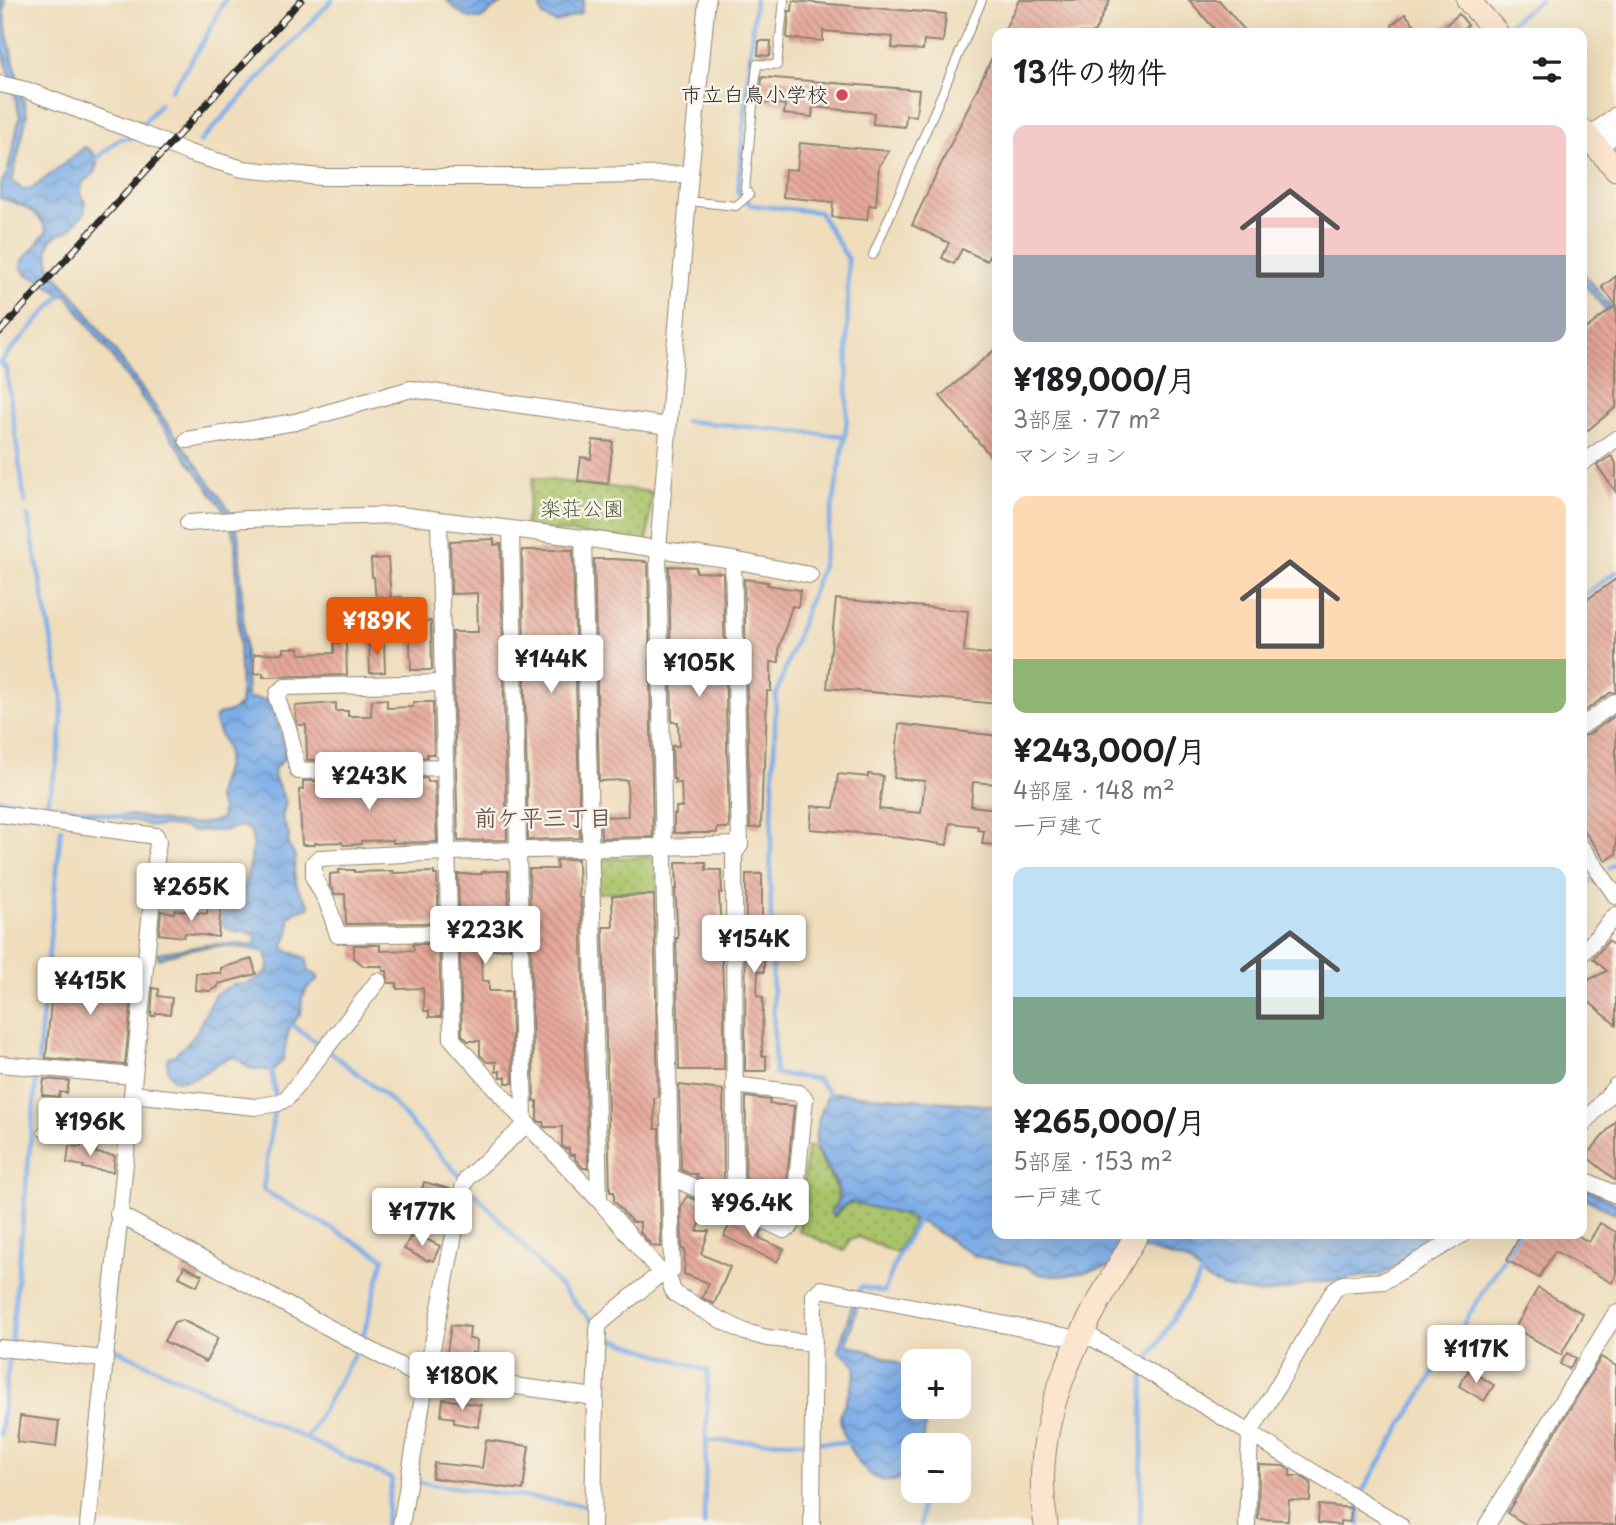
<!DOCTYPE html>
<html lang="ja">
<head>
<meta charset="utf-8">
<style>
  body { margin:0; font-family:"Playpen Sans","Klee One",sans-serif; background:#f2f2f2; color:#202124; height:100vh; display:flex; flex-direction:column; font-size:26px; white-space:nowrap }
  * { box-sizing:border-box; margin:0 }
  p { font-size:23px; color:#757577 }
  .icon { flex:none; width:38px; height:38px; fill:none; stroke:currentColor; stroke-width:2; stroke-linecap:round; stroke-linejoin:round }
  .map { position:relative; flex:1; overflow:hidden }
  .panel { position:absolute; left:992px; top:28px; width:595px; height:1211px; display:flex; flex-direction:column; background:#fff; border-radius:14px; box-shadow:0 7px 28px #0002 }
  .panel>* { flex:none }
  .fabs { position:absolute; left:901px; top:1349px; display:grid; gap:14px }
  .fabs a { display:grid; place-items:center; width:70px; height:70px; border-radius:14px; background:#fff; box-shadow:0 7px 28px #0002; font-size:35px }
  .price { position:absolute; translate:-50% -60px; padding:0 16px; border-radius:7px; background:#fff; color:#222; font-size:23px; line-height:46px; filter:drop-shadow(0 2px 4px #0008) }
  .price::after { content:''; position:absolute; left:50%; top:42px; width:21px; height:16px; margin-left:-10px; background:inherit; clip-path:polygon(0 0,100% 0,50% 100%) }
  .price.current { background:#ea580c; color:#fff }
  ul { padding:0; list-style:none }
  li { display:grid; align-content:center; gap:14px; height:371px; padding:0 21px }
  li span { display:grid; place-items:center; height:217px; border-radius:14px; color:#555 }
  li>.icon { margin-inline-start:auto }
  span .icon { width:126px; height:126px; fill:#fffc; stroke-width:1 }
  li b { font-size:30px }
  h2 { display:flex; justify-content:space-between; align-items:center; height:84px; padding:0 21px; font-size:30px }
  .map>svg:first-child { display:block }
  .grass { fill:url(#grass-dots); stroke:#6a784a; stroke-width:2 }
  .water { fill:url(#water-waves); stroke:#546c8a; stroke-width:2 }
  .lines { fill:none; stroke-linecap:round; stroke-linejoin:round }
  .stream { stroke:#7dade8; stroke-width:4.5 }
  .building { fill:url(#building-back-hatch) }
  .lane-casing { stroke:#8d8473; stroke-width:10 }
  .street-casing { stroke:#8d8473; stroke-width:18 }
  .secondary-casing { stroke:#8d8473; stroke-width:25 }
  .lane { stroke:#fff; stroke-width:8 }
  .street { stroke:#fff; stroke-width:16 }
  .secondary { stroke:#fce5cf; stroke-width:23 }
  .rail-casing { stroke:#2b2b2b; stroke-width:7 }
  .rail { stroke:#f7f3e8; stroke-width:4.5; stroke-dasharray:13; stroke-linecap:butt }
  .poi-dot { fill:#d1495b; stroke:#f7f3e8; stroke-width:2.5 }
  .labels { text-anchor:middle; stroke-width:5; stroke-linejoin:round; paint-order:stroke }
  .poi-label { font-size:21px; fill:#2b2b2b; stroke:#f7f3e8; text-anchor:end }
  .park-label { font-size:21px; fill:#51593e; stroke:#f7f3e8 }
  .neighbourhood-label { font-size:23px; font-weight:bold; fill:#6c5752; stroke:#f7f3e8 }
</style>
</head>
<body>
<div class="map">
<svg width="1616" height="1525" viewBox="0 0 1616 1525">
  <defs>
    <pattern id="grass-dots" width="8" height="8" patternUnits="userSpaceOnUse" patternTransform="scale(1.75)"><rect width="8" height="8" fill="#aac46a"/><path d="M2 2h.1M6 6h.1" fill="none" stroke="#8b9f57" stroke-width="1.8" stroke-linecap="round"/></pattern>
    <pattern id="water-waves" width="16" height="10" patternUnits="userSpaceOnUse" patternTransform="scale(1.75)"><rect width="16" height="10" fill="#7dade8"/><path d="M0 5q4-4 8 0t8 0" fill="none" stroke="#678dbc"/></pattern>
    <pattern id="building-back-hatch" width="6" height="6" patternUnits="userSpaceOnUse" patternTransform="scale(1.75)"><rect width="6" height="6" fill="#e6a89a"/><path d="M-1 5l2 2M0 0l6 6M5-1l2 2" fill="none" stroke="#bb897e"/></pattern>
  </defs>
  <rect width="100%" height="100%" fill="#f7f3e8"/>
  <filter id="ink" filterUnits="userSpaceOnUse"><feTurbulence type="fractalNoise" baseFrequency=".0143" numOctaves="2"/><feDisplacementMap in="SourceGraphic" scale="14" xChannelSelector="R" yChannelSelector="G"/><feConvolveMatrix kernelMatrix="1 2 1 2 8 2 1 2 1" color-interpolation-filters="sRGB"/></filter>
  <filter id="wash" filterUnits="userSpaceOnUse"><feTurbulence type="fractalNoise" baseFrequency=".00686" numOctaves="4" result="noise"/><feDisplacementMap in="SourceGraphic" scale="28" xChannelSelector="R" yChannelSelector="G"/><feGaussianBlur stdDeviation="1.57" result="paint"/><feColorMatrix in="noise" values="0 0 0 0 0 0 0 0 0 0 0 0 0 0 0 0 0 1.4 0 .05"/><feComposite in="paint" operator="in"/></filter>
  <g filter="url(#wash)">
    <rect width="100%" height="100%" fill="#efddbb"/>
    <!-- grass -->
    <g class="grass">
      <path d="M533 478 652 492 647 542 525 527Z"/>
      <path d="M653 857 657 860V891L598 893 597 863 602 859Z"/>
      <path d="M807 1146 815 1148C820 1163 842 1186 836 1202 835 1206 832 1209 830 1212L834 1217 847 1204 855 1203C870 1206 904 1211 913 1224L896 1253 859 1237 850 1239 844 1251 799 1231Z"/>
    </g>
    <!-- water -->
    <g class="water">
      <path d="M0 0H5L4 12 7 34 27 115 12 182 24 190 34 187 85 147C104 157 98 174 82 183L81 194 85 202V212L70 230 55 236 49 244 48 248 50 269 78 300 233 515 239 538 247 697 250 700 253 698 268 701C277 720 283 737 286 757L275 768 274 777 286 802 282 818 289 835 288 845 296 858C292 870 294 881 300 892 303 897 307 900 310 906L309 908 295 911 289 918V934L283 945 286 950 306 958 309 971 318 976V980L307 988 305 993 302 998 301 1013 289 1028 283 1060 273 1071 249 1068 235 1057C212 1061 198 1086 173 1079L168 1070 167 1059 169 1056H173L189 1042 197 1031 215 994 234 984H247L260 977 268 971 269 963 265 952C241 945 211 945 186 950 177 952 168 956 159 959L157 953 212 944H255L256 942 255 935 248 932 232 931 221 923 224 902 237 901C247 886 256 848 251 831L242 826 224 831H193L184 828 169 826H151L134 821 123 820V815H132C161 820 194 830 221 819L222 809 217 798C218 783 228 769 227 754 227 740 214 731 215 718L221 713 230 712 240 705 241 696 235 540 227 514 66 294 63 296 37 278 26 274 21 267V263L47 231C39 210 20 204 0 198V184L7 174 20 116 0 40Z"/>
      <path d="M447 0H508L494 8 481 19C463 19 459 13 447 0Z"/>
      <path d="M534 0H584L581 13 556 23 543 16 539 4Z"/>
      <path d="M1582 272 1616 312V322L1582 282Z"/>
      <path d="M835 1093 997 1106 998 1234H1449L1426 1248 1414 1253 1383 1274 1306 1284 1286 1290 1262 1294 1227 1288 1207 1280 1189 1262 1145 1249 1127 1238 1112 1267C1085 1270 1050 1286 1027 1267L975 1256 923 1223 913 1221 911 1217 904 1215 850 1202 840 1208 834 1216 831 1213C833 1209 836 1207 838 1204 847 1187 819 1162 816 1144 814 1127 822 1111 827 1096Z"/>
      <path d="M1582 1186 1616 1204V1214L1582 1197Z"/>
      <path d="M854 1299 859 1300 847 1343 848 1345C864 1350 908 1361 913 1378 916 1386 913 1399 914 1407H923C926 1420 926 1432 922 1445L914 1446 913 1467C910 1471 906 1476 901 1478 869 1495 840 1440 840 1414 844 1404 859 1375 855 1365 853 1360 843 1355 838 1351Z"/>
    </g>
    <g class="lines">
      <!-- stream -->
      <g class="stream">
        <path d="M755 0 738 192 751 205 819 212 848 259 847 418 845 436 822 566 776 695 770 879 775 1074 817 1079 830 1094"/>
        <path d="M1509 24 1540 0"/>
        <path d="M171 90 180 78 204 40 225 0"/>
        <path d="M140 127 160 104"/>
        <path d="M200 142 332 0"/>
        <path d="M94 161 119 139 131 138"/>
        <path d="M0 362 63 293"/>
        <path d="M0 363 6 368 25 503"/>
        <path d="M685 421 844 436"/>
        <path d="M28 516 62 695C63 732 58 769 46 805"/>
        <path d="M1582 596 1616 572"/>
        <path d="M0 799 62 807 127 818"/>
        <path d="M1609 868 1616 863"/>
        <path d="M1582 888 1591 881"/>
        <path d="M292 1025 320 1045"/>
        <path d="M330 1052 386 1096 458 1174"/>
        <path d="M38 1062 61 828"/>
        <path d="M271 1071 276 1099"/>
        <path d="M274 1110 263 1190 384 1258 362 1340"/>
        <path d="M475 1193 595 1325"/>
        <path d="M859 1291 861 1287 884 1292 899 1253 919 1218"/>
        <path d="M604 1336 708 1371 704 1525"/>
        <path d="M11 1344 37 1072"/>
        <path d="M111 1347 392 1479 385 1525"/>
        <path d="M1146 1363 1203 1271"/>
        <path d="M0 1434 10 1353"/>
        <path d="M307 1438 356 1351"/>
        <path d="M707 1441 810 1442"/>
        <path d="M818 1442 848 1443"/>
        <path d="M417 1482 589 1506"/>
        <path d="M1362 1492 1518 1234"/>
        <path d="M921 1525V1491"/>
        <path d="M1140 1525 1144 1375"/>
        <path d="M1359 1525V1506"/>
      </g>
    </g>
    <g id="blocks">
      <!-- building -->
      <g class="building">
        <path d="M1019 0H1110L1094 33H1003Z"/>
        <path d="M1189 0H1219L1247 33H1218Z"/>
        <path d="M793 1 946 14 943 42 924 40 923 50 892 48 893 37 823 31V41L787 38 789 11H792Z"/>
        <path d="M1405 14 1422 33H1399L1392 25Z"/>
        <path d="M1459 14 1468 25 1458 33H1436Z"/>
        <path d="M759 41H771L770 56 758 55Z"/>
        <path d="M998 45V237L987 261 962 249 954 264 942 258 949 243 912 225Z"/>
        <path d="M762 77 919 90 916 116 906 115 905 127 873 124 874 113 813 107 812 117 784 114 785 105 760 102Z"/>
        <path d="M800 143 889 151 879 166 876 206 869 205 867 220 832 217 833 202 783 197 785 169 797 170Z"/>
        <path d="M1616 276V407L1582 435V332L1616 305 1602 287Z"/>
        <path d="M998 347V465L940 396Z"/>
        <path d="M593 440 613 442 608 484 578 481 581 457 591 459Z"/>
        <path d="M1611 456 1616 463V492L1597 465Z"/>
        <path d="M494 539V545L501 544V549L507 840 458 841 452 632H478L477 593 451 594 450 541Z"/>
        <path d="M522 550H573L580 838 528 840Z"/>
        <path d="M388 558 391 598 402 597 405 622 378 624 374 577H372L371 559Z"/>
        <path d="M594 559H614L645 561 644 562 648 563 653 837 601 838 600 817 628 816 627 780 599 781Z"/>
        <path d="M669 566 696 567V572L723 573 729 828H717V833H674V814H676V807H682L681 783H675V779H673L672 746H679L678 722H672Z"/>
        <path d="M744 579 768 582 767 585 800 590 798 607 792 606 779 648V662H771V691H767L765 768H763L761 827 750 828Z"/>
        <path d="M1616 579V692L1610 693 1582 713V603Z"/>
        <path d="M836 599 968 611 964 652 998 655V704L827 688Z"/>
        <path d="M431 621 432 670H411L409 622Z"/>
        <path d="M369 642H384L385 672 370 673Z"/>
        <path d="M334 643H346L347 675 263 677V673L254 674V654L284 653V648H299L300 654 334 653Z"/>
        <path d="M387 699V708L413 707V702H433L434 754H427V757L307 760 306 725H298L296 719 295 706 336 703V711H348V716H371L372 700Z"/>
        <path d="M1616 715V854L1606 861 1582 828V736L1588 735Z"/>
        <path d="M899 724 998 736V769L996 784 973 782 971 806 998 809 995 845 982 844 984 831 977 830 978 826 950 823 947 845 883 835 810 829 812 806 834 808 838 774 868 777V774L883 776 879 809 921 813 925 781 894 778Z"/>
        <path d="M427 778 428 782 435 781 437 842 393 843V840L361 841V844L343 845 342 842 315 843V845H302L299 790 303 789V781H320V787H346L367 786V780Z"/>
        <path d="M578 859 579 898H581L588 1168H583L575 1159V1155H571L569 1153V1148L565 1149 562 1146V1127H544L543 1122H540L537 1120V1101H534L529 869H557L556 860Z"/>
        <path d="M676 862H706V870H721L722 893H719L724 1006V1070H679L676 938H678L675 889H677Z"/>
        <path d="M339 870H354V872L393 871V873L434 872V875H437L439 923 346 924 345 894H335L330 886V874L339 873Z"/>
        <path d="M496 871H508L510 948 481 951 482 981H489V991H511L513 1083H506V1077H500V1071L496 1072V1062H487L480 1055V1041H468L462 1035 458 874H482V872Z"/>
        <path d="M746 874H762V951H764V972L758 971 757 996 763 997 762 1056H766V1071H745Z"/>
        <path d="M654 895 658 1097 654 1098 655 1129H659L661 1247 652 1246 640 1232V1222H632L614 1201V1192H610L603 927H613L612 896Z"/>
        <path d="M208 906 221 907 218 937 185 933 184 937 159 934 161 911 174 913 175 910 207 914Z"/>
        <path d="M1608 941 1616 947V1025L1582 996V986L1586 981 1607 971 1593 959Z"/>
        <path d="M413 944H439L441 1017H429V1011H424L423 988 397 989V983H388L387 971H383V966H364L354 958V945H380V951L414 950Z"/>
        <path d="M252 959 256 974 218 984V987L210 991 195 990 196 973H221V968Z"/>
        <path d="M54 968 134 976 125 1065 46 1058Z"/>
        <path d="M153 988 159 989 158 996 172 998 170 1014 156 1013 155 1016H151Z"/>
        <path d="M44 1079 69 1081 67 1093 60 1092 59 1097 42 1095Z"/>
        <path d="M679 1085 723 1090 724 1182H716V1185H713L696 1177 697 1174H690L681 1170Z"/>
        <path d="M746 1097 770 1100 769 1104 794 1106 784 1209 780 1208 779 1213 771 1212 745 1199Z"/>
        <path d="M86 1109 101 1111 98 1131 83 1130Z"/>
        <path d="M1616 1120V1181L1586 1156Z"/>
        <path d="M82 1143 97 1144 96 1153 115 1156 113 1172 83 1168 84 1166 67 1163 69 1146 81 1147Z"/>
        <path d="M424 1182 450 1189 445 1207 419 1200Z"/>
        <path d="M687 1196 708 1205 697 1231H709L701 1254 730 1267 714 1304 702 1298 709 1283 684 1274 685 1249H682L681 1207Z"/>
        <path d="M733 1217 762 1231 759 1238 784 1249 777 1262 724 1236Z"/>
        <path d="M1600 1223 1616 1232V1276L1612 1283 1555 1251 1539 1278 1507 1260 1521 1234H1575L1589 1242Z"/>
        <path d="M414 1233 440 1246 433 1261 429 1259 428 1261 404 1249 410 1237 412 1238Z"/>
        <path d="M184 1266 202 1275 197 1286 179 1277Z"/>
        <path d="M1538 1288 1583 1314 1561 1355 1515 1328Z"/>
        <path d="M182 1320 218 1338 206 1362 164 1341 174 1322Z"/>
        <path d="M451 1325 470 1327 469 1339 477 1340 476 1353 472 1352 469 1369 445 1366Z"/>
        <path d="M1567 1353 1576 1358 1569 1369 1560 1364Z"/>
        <path d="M1601 1357 1616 1366V1525H1527L1507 1513Z"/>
        <path d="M1469 1370 1494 1385 1484 1401 1459 1386Z"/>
        <path d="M443 1399 481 1405 478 1427 454 1423V1418L441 1416Z"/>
        <path d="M20 1416 59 1421 56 1447 17 1442Z"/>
        <path d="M486 1440 529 1446 523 1490 432 1478 434 1463 482 1468Z"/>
        <path d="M1259 1465 1283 1466 1290 1470V1476H1300L1311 1483 1310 1501 1289 1500 1288 1520 1258 1519Z"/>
        <path d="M1319 1505 1351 1508 1350 1522 1340 1521V1525L1318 1523Z"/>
      </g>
    </g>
  </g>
  <g filter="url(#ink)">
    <use href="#blocks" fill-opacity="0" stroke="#8d8473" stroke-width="2"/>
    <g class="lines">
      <defs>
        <g id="lane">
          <path d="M688 201 736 206 749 195 745 189 757 64 777 65 784 0"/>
          <path d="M873 255 982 0"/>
          <path d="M42 1132 126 1141"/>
        </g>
        <g id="street">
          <path d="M0 84 26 90 140 133 189 153 243 169 321 177H534L690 174"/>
          <path d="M1588 137 1616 115"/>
          <path d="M1598 148 1616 134"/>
          <path d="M187 440 295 422 411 389 668 426"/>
          <path d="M1582 463 1616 439"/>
          <path d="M439 521 452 1039 527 1124 599 1200 661 1273 672 1270 658 549 690 174 707 0"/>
          <path d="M188 523 247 519 400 515 583 538 733 560 740 845 734 854 735 1206 671 1177"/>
          <path d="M511 529 524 1121"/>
          <path d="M583 538 599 1200"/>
          <path d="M733 560 810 575"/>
          <path d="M442 683 285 687 278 693 277 699 289 731 298 771 444 767"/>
          <path d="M1582 726 1616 702"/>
          <path d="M0 814 156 836 158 841 88 1525"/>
          <path d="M1582 848 1616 896"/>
          <path d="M449 933 338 935 327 902 314 878V863L319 858 447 852 740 845"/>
          <path d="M1582 954 1616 915"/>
          <path d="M0 1064 133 1076"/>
          <path d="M734 1085 799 1093 805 1099 793 1222 790 1227 784 1230 735 1206"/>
          <path d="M132 1094 255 1107 278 1103 287 1098 378 981"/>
          <path d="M1582 1126 1616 1086"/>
          <path d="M1582 1179 1616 1195"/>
          <path d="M118 1214 426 1380"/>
          <path d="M666 1272 674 1293 715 1317 745 1332 767 1338 814 1343"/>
          <path d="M0 1348 104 1359"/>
          <path d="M427 1374 595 1397"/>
          <path d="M401 1525 426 1380 463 1188 467 1178 527 1124"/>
          <path d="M593 1525 595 1397 598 1331 599 1324 661 1273"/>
          <path d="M812 1525 814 1295 821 1289 1079 1339 1093 1338 1400 1525"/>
          <path d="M1247 1525 1250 1433 1334 1290 1343 1284 1384 1281 1463 1234"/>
          <path d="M1487 1525 1616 1313"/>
        </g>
        <g id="secondary">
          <path d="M1468 0 1497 33"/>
          <path d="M1582 130 1616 169"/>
          <path d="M1046 1525C1027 1413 1085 1326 1137 1234"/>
        </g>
      </defs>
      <!-- lane casing -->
      <use href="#lane" class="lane-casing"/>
      <!-- street casing -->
      <use href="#street" class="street-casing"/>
      <!-- secondary casing -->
      <use href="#secondary" class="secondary-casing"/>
      <!-- lane -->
      <use href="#lane" class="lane"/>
      <!-- street -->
      <use href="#street" class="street"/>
      <!-- secondary -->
      <use href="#secondary" class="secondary"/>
      <defs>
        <path id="rail" d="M0 332 301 0"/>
      </defs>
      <!-- rail casing -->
      <use href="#rail" class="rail-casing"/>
      <!-- rail -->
      <use href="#rail" class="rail"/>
    </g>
  </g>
  <!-- markers -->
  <circle class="poi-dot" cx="842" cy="95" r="7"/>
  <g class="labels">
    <!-- poi labels -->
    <g class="poi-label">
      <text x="828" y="102">市立白鳥小学校</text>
    </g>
    <!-- park labels -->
    <g class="park-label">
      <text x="582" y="516">楽荘公園</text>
    </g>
    <!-- neighbourhood labels -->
    <g class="neighbourhood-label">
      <text x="543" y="826">前ケ平三丁目</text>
    </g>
  </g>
</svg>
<div class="fabs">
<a>+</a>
<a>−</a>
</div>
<b class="price current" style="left:377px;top:657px">¥189K</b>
<b class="price" style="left:551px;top:695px">¥144K</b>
<b class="price" style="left:699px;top:699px">¥105K</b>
<b class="price" style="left:369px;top:812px">¥243K</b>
<b class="price" style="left:191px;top:923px">¥265K</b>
<b class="price" style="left:485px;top:966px">¥223K</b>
<b class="price" style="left:754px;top:975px">¥154K</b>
<b class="price" style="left:90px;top:1017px">¥415K</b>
<b class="price" style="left:90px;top:1158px">¥196K</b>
<b class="price" style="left:752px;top:1239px">¥96.4K</b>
<b class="price" style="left:422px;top:1248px">¥177K</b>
<b class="price" style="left:1476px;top:1385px">¥117K</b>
<b class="price" style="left:462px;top:1412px">¥180K</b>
<section class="panel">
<h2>13件の物件<svg class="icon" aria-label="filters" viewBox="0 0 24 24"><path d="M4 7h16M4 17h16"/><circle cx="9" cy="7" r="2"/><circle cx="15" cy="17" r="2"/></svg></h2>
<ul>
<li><span style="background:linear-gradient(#f6c9c9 60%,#9aa5b1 0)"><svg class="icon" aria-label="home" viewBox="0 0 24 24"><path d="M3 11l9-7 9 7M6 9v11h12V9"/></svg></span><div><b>¥189,000/月</b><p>3部屋 · 77 m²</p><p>マンション</p></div></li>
<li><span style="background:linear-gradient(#ffd9b3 75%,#8fb573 0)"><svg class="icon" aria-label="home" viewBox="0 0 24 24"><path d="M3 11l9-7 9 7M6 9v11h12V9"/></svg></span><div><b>¥243,000/月</b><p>4部屋 · 148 m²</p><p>一戸建て</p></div></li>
<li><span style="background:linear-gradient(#bfe0f5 60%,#7fa58c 0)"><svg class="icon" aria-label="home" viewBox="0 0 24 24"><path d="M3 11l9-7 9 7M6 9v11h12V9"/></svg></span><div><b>¥265,000/月</b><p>5部屋 · 153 m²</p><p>一戸建て</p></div></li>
</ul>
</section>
</div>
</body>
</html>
